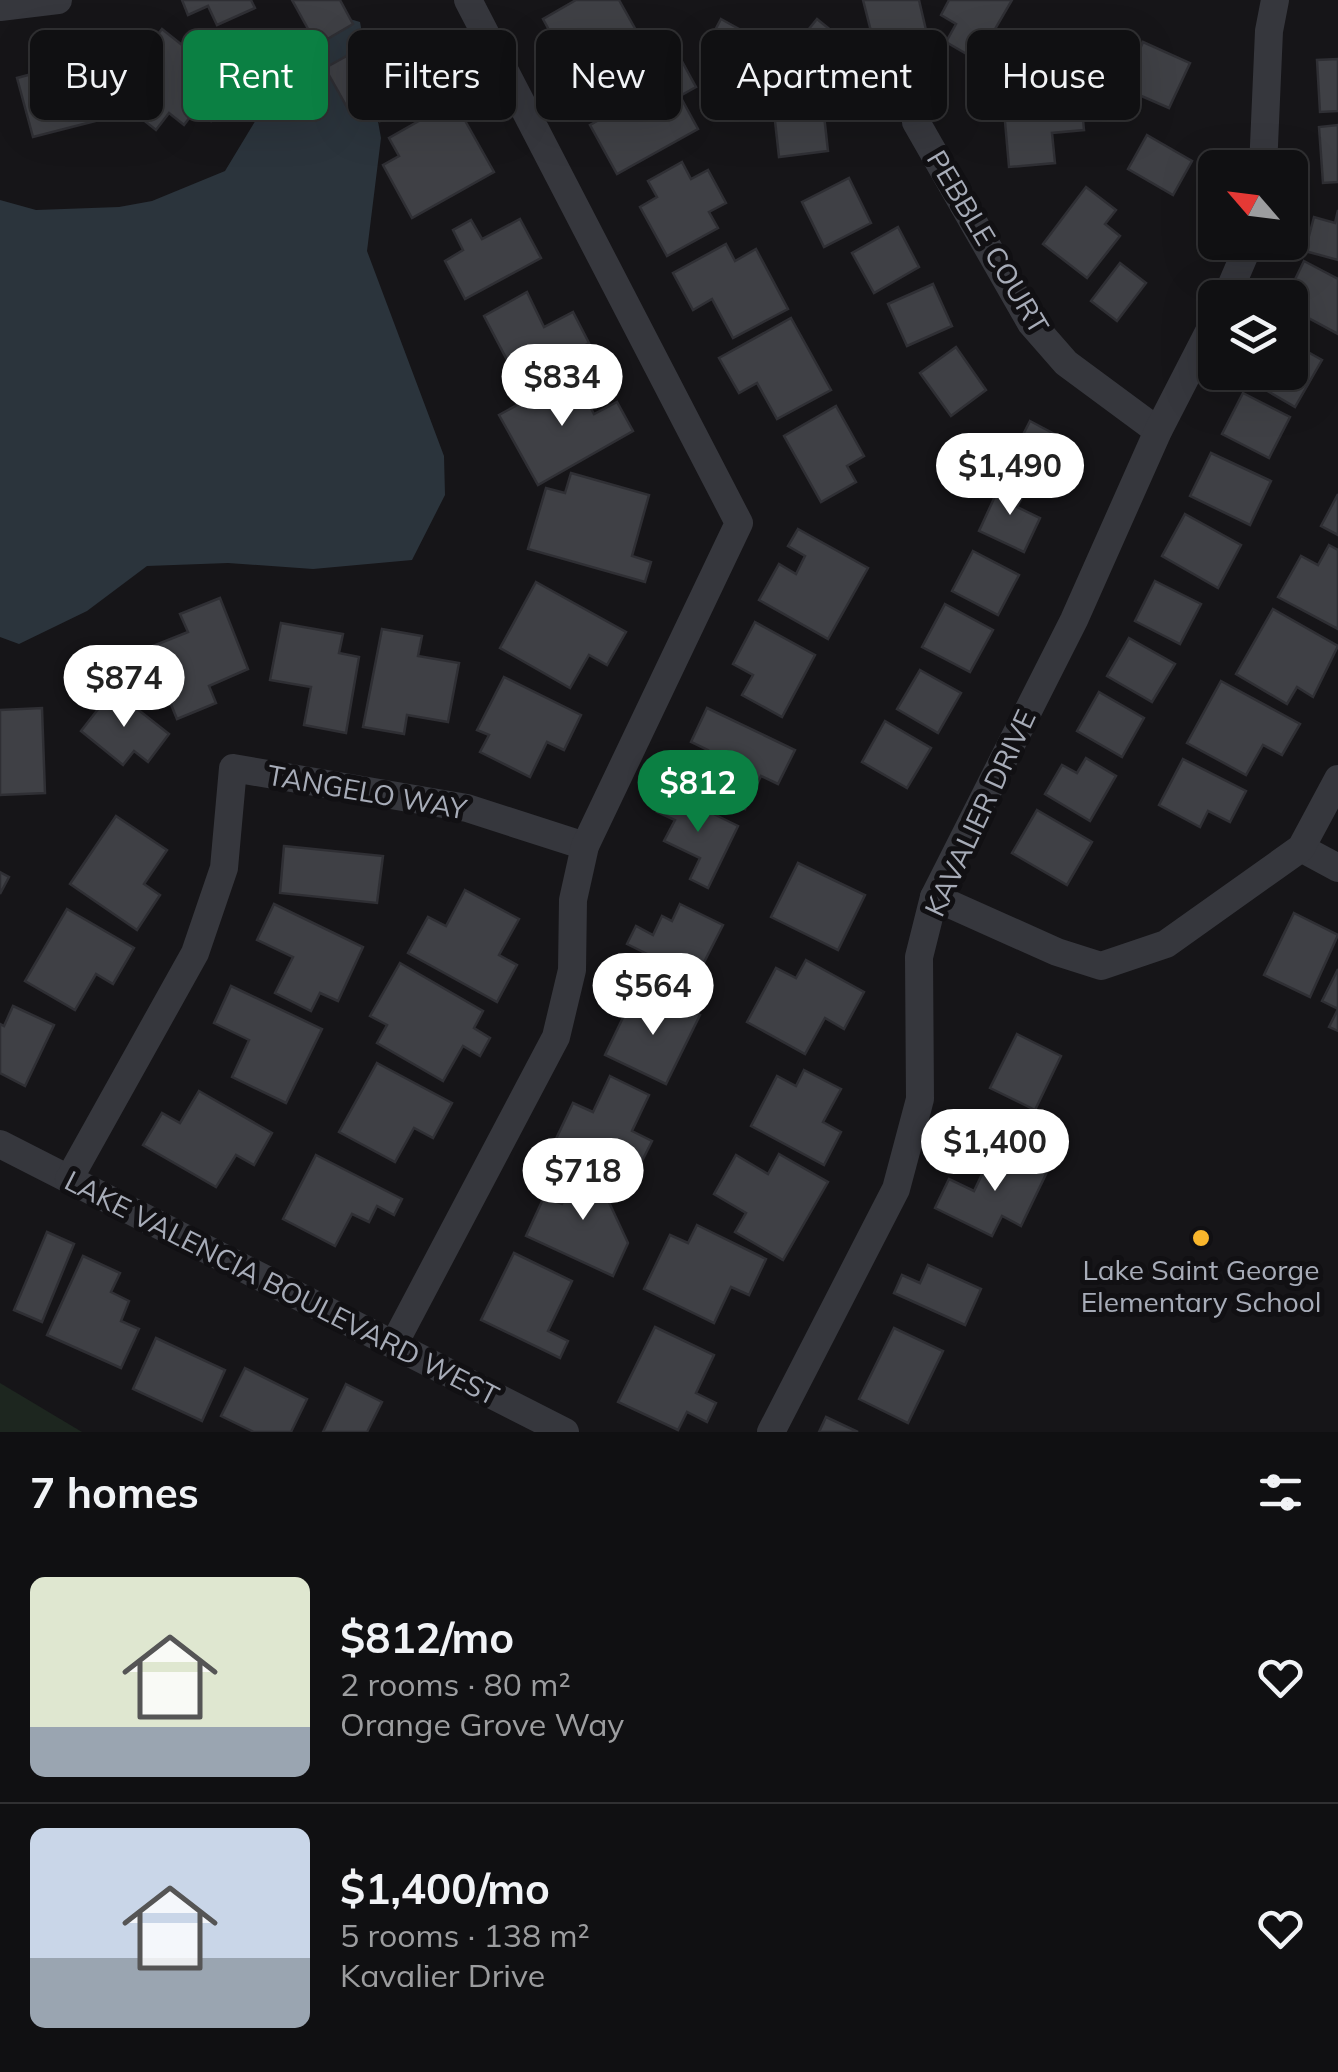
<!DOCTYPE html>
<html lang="en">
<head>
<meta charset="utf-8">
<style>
  body { margin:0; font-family:Mulish,sans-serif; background:#1e1e20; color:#f1f3f6; height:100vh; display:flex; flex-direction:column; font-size:38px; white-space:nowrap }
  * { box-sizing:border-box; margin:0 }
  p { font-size:32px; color:#9c9d9f }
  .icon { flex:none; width:55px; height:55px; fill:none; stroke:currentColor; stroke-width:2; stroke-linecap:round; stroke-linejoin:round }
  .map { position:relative; height:1432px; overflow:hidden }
  .side { display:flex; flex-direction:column; background:#101012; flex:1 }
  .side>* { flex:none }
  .hud { position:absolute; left:30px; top:30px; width:1280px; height:90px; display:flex; gap:20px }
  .needle { width:65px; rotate:298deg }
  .fabs { position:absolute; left:1198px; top:150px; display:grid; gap:20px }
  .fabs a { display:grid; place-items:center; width:110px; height:110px; border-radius:15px; background:#101012; box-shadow:0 10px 40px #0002,0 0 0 2px #303032; font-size:50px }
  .price { position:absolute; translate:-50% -85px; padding:0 22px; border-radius:35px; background:#fff; color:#222; font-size:32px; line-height:65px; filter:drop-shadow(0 2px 5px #0008) }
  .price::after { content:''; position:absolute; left:50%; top:60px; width:30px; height:22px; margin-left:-15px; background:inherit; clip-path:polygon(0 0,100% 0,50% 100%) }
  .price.selected { background:#0b8043; color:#fff }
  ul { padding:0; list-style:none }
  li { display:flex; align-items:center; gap:30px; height:250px; padding:0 30px }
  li+li { border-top:2px solid #303032 }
  li span { display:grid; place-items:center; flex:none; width:280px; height:200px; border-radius:15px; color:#555 }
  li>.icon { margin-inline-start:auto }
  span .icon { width:120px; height:120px; fill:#fffc; stroke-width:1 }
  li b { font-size:42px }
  h2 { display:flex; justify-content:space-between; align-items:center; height:120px; padding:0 30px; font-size:42px }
  .pill { padding:0 35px; border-radius:15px; background:#101012; box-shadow:0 10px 40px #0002,0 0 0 2px #303032; font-size:35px; line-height:90px }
  .pill.selected { background:#0b8043; color:#fff }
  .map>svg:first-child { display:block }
  .green { fill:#1d261f }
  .water { fill:#2b343c }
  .building { fill:#3f4045; stroke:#2f2f34; stroke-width:2.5 }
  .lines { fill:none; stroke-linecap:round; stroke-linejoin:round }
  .street { stroke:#36373d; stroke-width:28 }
  .poi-dot { fill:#f9b62c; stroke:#111013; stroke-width:4 }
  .labels { text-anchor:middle; stroke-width:10; stroke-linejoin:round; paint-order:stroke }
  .street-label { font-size:28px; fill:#a7acb8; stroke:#111013 }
  .poi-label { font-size:28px; fill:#a7acb8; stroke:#111013 }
</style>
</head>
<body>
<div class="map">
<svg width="1338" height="1432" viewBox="0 0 1338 1432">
  <rect width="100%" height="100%" fill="#161518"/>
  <!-- green -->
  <path class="green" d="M0 1383 82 1432H0Z"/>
  <!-- water -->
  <path class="water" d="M323 11 360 22 381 138 367 251 444 456 445 495 412 560 313 569 228 563 147 566 87 611 19 644 0 637V200L36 210 119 207 152 201 225 171 277 85 289 46Z"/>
  <!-- building -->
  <g class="building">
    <path d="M182 0H251L255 8 217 25 208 6 188 15Z"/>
    <path d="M292 0H340L353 24 317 45Z"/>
    <path d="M576 0H619L646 48 580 86 571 69 587 59 578 43 561 52 543 19Z"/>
    <path d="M863 0H919L926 30 874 43Z"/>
    <path d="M949 0H1012L977 60 946 42 956 24 941 15Z"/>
    <path d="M721 19 748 34 733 64 705 49Z"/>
    <path d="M817 19 859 53 828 91 786 57Z"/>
    <path d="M162 29 237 89 211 121 196 109 184 125 169 113 156 130 111 94Z"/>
    <path d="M1143 42 1190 63 1169 108 1123 88Z"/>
    <path d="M363 47 381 79 400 68 418 100 380 121 371 105 352 116 325 68Z"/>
    <path d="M678 54 696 87 680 96 698 129 617 174 590 125 606 116 597 99Z"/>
    <path d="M88 59 103 119 33 137 17 78Z"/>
    <path d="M1338 59V111L1320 112 1317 60Z"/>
    <path d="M1039 72 1041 91 1080 87 1084 130 1052 133 1055 163 1009 167 1001 76Z"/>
    <path d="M454 101 494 172 412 218 383 165 399 156 389 138Z"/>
    <path d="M823 106 828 151 779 157 774 112Z"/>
    <path d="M1338 125V182L1323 183 1319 127Z"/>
    <path d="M1147 135 1192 161 1173 195 1128 169Z"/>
    <path d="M682 162 691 179 708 170 726 203 709 212 718 228 667 256 640 207 657 197 648 181Z"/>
    <path d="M849 178 871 223 824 247 802 202Z"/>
    <path d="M1086 187 1116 210 1105 224 1120 236 1087 278 1043 244Z"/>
    <path d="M1338 210V260L1305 251 1314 217 1335 223Z"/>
    <path d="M520 219 541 258 465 299 445 261 463 250 453 230 471 220 482 239Z"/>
    <path d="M898 227 919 267 874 293 852 253Z"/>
    <path d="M726 244 735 261 756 249 788 309 733 338 712 299 693 310 673 273Z"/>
    <path d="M1304 261 1338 279V334L1290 308V298H1286Z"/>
    <path d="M1120 263 1146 283 1117 321 1091 301Z"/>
    <path d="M933 284 952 326 907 346 888 304Z"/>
    <path d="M527 292 544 327 573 312 589 343 518 381 484 316Z"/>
    <path d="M791 318 831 390 777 419 757 383 739 393 719 358Z"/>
    <path d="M1290 342 1322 360 1295 407 1264 389 1272 372H1290Z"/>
    <path d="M956 347 986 390 951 416 920 373Z"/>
    <path d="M573 374 594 414 617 402 633 431 538 485 499 415Z"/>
    <path d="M1243 393 1290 417 1269 458 1222 434Z"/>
    <path d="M836 406 864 456 847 466 856 482 821 502 784 436Z"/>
    <path d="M1030 421 1060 437 1052 452 1067 460 1051 491 1006 468Z"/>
    <path d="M1211 453 1271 481 1250 525 1190 496Z"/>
    <path d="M571 473 649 495 632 556 651 562 645 582 528 549 546 488 565 493Z"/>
    <path d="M1003 479 1026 490 1017 507 1040 518 1024 552 979 531Z"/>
    <path d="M1338 494V535L1321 526Z"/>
    <path d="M1185 514 1241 545 1218 588 1162 556Z"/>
    <path d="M798 529 868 568 828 639 759 600 779 564 796 574 805 556 788 546Z"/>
    <path d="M1329 545 1338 550V629L1278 597 1301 556 1318 565Z"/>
    <path d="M973 551 1019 575 998 615 952 591Z"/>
    <path d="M1155 581 1201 604 1180 644 1135 621Z"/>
    <path d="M536 582 626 632 607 665 589 655 570 688 500 648Z"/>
    <path d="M220 598 248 669 209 686 216 703 177 719 148 648 188 632 180 614Z"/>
    <path d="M945 604 993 630 970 672 922 647Z"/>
    <path d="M1273 609 1338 646 1313 697 1297 687 1287 704 1236 674Z"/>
    <path d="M755 622 815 655 782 717 742 695 753 675 733 664Z"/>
    <path d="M281 623 343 634 339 653 359 657 346 733 304 725 311 687 270 680Z"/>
    <path d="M382 629 422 636 418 656 459 663 448 722 407 715 404 734 363 727Z"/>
    <path d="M1129 638 1175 664 1152 702 1107 676Z"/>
    <path d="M920 670 961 693 938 733 897 709Z"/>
    <path d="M504 677 581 715 564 750 547 742 530 777 480 752 489 735 477 730Z"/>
    <path d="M1221 681 1300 724 1282 755 1263 745 1246 775 1187 743Z"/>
    <path d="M113 690 169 734 148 762 134 751 123 765 81 731Z"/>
    <path d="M1099 692 1144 718 1122 757 1077 731Z"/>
    <path d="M42 708 45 793 0 795V710Z"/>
    <path d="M707 708 795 750 778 784 761 776 745 809 692 784 708 750 691 742Z"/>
    <path d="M885 721 931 748 907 788 862 762Z"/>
    <path d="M1086 758 1116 776 1090 821 1045 794 1062 765 1077 773Z"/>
    <path d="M1183 759 1246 791 1230 822 1208 811 1200 827 1159 805Z"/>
    <path d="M667 791 738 826 708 888 690 879 700 858 664 841 675 820 657 812Z"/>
    <path d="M1037 810 1092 842 1067 885 1012 853Z"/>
    <path d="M116 816 167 850 144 884 160 895 137 930 70 884Z"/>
    <path d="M284 846 383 856 377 903 280 893Z"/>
    <path d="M798 863 865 895 838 950 771 917Z"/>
    <path d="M0 872 9 877 0 894Z"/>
    <path d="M465 890 519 919 499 955 517 965 497 1002 408 953 428 917 446 926Z"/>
    <path d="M274 904 363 947 338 1001 320 993 311 1011 275 993 293 957 257 940Z"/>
    <path d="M680 904 723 925 696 978 627 944 636 926 653 935 662 916 672 921Z"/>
    <path d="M67 909 134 948 113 984 96 974 75 1010 25 981Z"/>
    <path d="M1294 913 1338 935 1310 997 1264 975Z"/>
    <path d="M806 960 864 992 844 1029 825 1018 805 1054 747 1022 776 968 796 978Z"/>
    <path d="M400 963 483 1011 474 1028 490 1038 480 1056 463 1046 443 1081 377 1043 387 1025 370 1016Z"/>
    <path d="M1338 969V1031L1329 1027 1338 1009 1322 1001Z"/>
    <path d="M231 986 322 1029 286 1103 232 1077 249 1040 214 1023Z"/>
    <path d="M659 996 700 1015 666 1084 605 1055 630 1003 651 1013Z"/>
    <path d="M13 1006 54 1025 25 1086 0 1073V1024L4 1026Z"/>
    <path d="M1017 1034 1061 1056 1035 1110 990 1088Z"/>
    <path d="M377 1063 452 1103 433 1138 414 1128 395 1162 339 1132Z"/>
    <path d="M804 1070 841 1089 823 1122 841 1132 824 1165 751 1126 777 1076 796 1086Z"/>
    <path d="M610 1076 649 1095 632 1131 652 1141 634 1177 556 1139 573 1103 593 1112Z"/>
    <path d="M199 1091 272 1133 254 1165 236 1155 216 1187 143 1145 162 1113 180 1123Z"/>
    <path d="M995 1147 1047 1172 1021 1226 1002 1216 992 1236 935 1208 949 1179 974 1191Z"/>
    <path d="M779 1154 828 1182 783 1260 735 1232 746 1213 714 1194 736 1155 768 1174Z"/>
    <path d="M316 1155 402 1199 394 1215 377 1206 369 1222 352 1214 335 1246 283 1219Z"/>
    <path d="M580 1165 614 1180 607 1198 628 1243 613 1276 526 1236 544 1197 562 1204Z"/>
    <path d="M697 1225 766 1259 749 1295 731 1287 714 1323 644 1289 670 1235 688 1243Z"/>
    <path d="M47 1232 74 1244 42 1322 14 1310Z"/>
    <path d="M514 1253 572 1281 548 1331 568 1341 560 1358 481 1320Z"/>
    <path d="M83 1256 120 1273 111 1292 129 1301 121 1321 139 1329 121 1368 47 1335Z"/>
    <path d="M928 1265 981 1289 965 1325 894 1293 902 1275 920 1283Z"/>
    <path d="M655 1327 714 1355 696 1393 716 1403 707 1422 687 1412 678 1430 618 1402Z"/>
    <path d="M894 1328 943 1351 908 1423 859 1399Z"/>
    <path d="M156 1338 225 1370 202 1421 133 1389Z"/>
    <path d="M245 1368 307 1399 291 1432H254L221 1416Z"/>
    <path d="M346 1384 382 1402 367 1432H323Z"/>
    <path d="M826 1417 858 1432H819Z"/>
  </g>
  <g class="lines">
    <!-- street -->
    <g class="street">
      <path d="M0 7 58 0"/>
      <path d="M916 122 1031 323 1066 363 1158 431"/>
      <path d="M1263 168 1269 31 1275 0"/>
      <path d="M1226 298 1250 242"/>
      <path d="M1301 848 1338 868"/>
      <path d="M934 897 1057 952 1101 966 1166 944 1301 848 1338 779"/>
      <path d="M0 1144 565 1432"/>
      <path d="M69 1179 195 953 224 868 233 768 467 808 585 846"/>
      <path d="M394 1344 556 1037 572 970 573 900 585 846 739 523 468 0"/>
      <path d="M771 1432 896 1189 920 1099 919 957 934 897 1074 620 1158 431 1215 320"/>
    </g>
  </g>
  <!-- markers -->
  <circle class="poi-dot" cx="1201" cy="1238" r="10"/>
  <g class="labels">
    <!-- street labels -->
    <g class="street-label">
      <text transform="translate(988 242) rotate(59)" y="10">PEBBLE COURT</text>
      <text transform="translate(367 792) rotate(10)" y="10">TANGELO WAY</text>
      <text transform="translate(980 813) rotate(-65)" y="10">KAVALIER DRIVE</text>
      <text transform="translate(282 1288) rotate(27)" y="10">LAKE VALENCIA BOULEVARD WEST</text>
    </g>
    <!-- poi labels -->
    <g class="poi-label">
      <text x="1201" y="1280">Lake Saint George<tspan x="1201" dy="32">Elementary School</tspan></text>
    </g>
  </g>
</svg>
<div class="fabs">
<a><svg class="needle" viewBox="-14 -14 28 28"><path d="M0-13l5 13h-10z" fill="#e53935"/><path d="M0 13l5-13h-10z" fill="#9c9d9f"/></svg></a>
<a><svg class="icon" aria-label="layers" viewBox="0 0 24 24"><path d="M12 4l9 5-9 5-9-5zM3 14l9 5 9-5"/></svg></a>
</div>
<b class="price" style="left:562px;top:429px">$834</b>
<b class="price" style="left:1010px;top:518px">$1,490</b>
<b class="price" style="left:124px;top:730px">$874</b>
<b class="price selected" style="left:698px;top:835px">$812</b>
<b class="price" style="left:653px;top:1038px">$564</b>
<b class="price" style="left:995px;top:1194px">$1,400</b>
<b class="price" style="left:583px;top:1223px">$718</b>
<div class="hud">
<a class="pill">Buy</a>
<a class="pill selected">Rent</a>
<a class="pill">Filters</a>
<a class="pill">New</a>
<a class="pill">Apartment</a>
<a class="pill">House</a>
</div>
</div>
<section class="side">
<h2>7 homes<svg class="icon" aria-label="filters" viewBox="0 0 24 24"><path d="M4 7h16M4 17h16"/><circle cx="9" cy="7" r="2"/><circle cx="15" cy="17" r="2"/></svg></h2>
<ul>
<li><span style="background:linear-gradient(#dfe7d0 75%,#9aa5b1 0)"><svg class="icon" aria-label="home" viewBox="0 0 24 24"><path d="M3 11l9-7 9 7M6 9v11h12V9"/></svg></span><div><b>$812/mo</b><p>2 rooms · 80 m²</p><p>Orange Grove Way</p></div><svg class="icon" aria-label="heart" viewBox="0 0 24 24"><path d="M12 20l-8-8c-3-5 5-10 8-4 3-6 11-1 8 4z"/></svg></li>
<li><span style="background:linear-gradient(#c9d6e8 65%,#9aa5b1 0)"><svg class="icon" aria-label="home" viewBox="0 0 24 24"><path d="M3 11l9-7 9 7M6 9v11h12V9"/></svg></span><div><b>$1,400/mo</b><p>5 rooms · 138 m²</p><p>Kavalier Drive</p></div><svg class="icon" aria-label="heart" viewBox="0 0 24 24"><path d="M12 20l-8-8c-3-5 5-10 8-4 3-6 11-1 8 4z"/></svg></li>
</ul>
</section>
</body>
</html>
